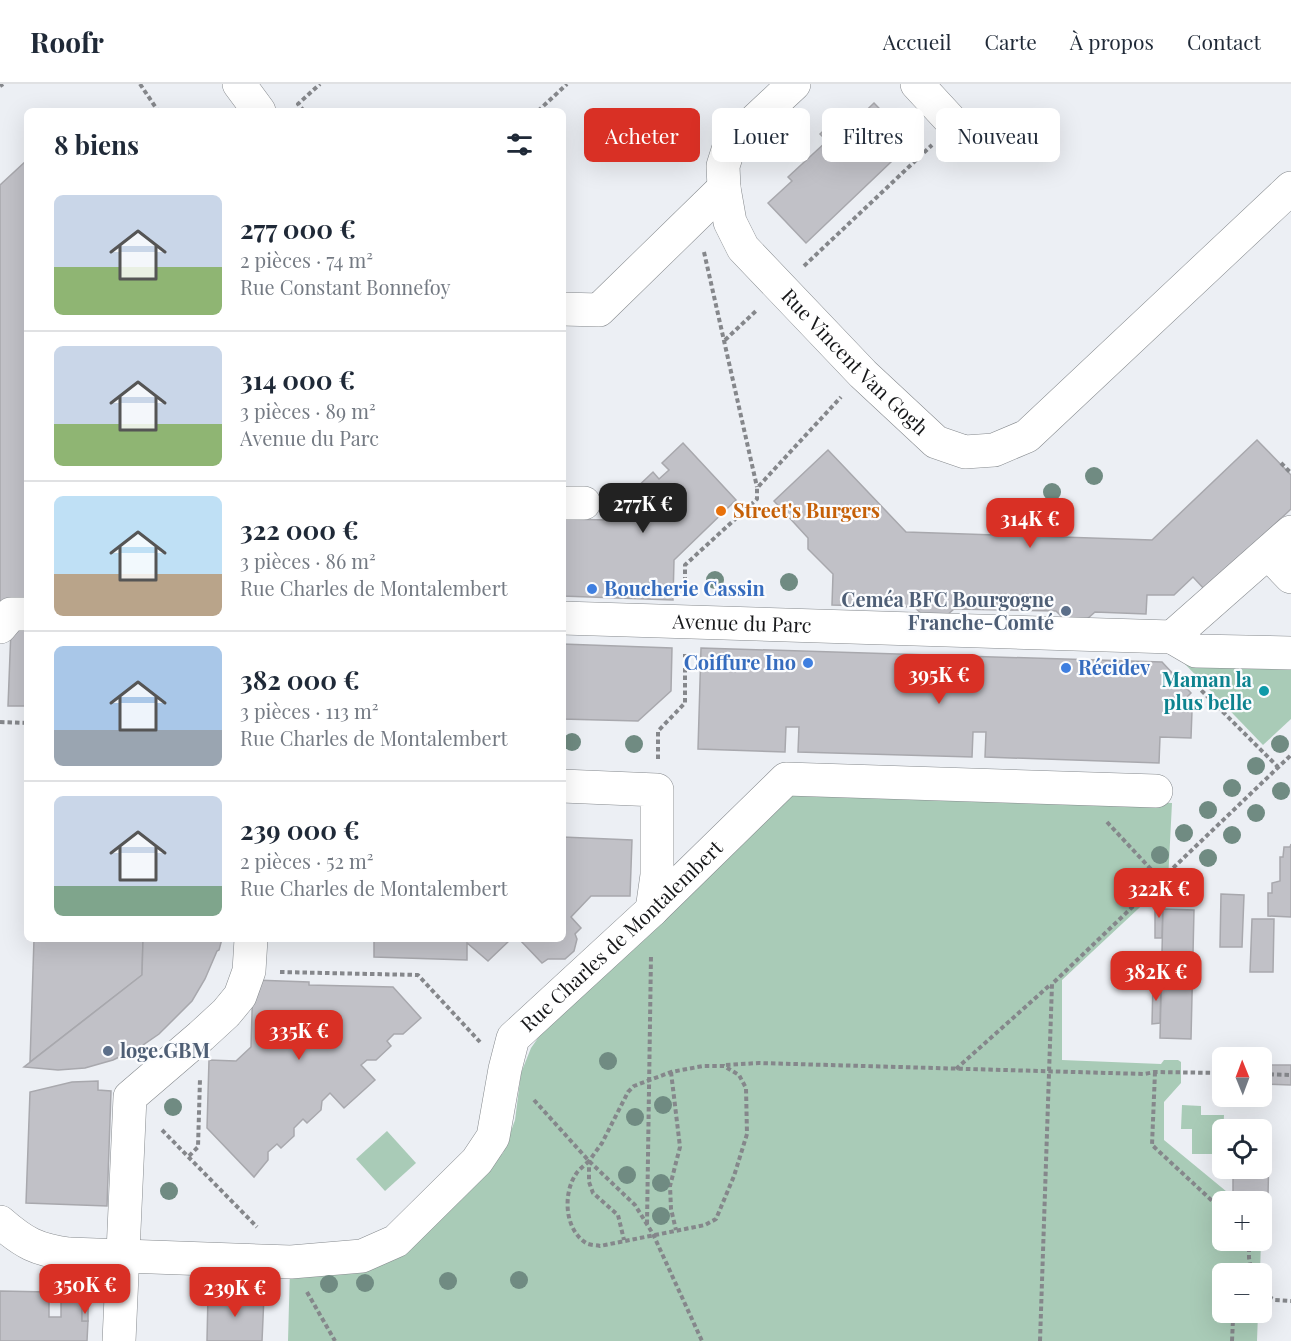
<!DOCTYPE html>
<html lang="fr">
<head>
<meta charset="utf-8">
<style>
  body { margin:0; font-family:"Playfair Display",serif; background:#f6f6f7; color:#1f2937; height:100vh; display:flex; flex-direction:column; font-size:22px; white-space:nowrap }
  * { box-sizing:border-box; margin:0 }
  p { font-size:20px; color:#747a83 }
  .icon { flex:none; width:33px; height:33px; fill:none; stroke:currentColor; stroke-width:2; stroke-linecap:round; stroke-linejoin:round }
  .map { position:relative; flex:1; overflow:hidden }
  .sheet { position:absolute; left:24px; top:24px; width:542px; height:834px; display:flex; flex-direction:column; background:#fff; border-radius:9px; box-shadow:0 6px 24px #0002 }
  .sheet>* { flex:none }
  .banner { position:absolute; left:584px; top:24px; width:570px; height:54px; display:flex; gap:12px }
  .needle { width:39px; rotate:359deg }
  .tools { position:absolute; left:1212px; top:963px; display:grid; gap:12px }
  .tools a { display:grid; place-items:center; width:60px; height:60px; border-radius:9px; background:#fff; box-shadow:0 6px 24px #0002; font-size:30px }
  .price { position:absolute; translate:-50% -51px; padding:0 14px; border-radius:12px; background:#d93025; color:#fff; font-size:20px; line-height:39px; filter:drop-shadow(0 2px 3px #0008) }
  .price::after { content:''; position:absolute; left:50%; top:36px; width:18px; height:14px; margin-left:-9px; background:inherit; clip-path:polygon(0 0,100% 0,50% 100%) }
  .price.current { background:#222; color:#fff }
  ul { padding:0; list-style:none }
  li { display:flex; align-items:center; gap:18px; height:150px; padding:0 30px }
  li+li { border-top:2px solid #e0e1e3 }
  li span { display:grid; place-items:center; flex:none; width:168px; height:120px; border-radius:9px; color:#555 }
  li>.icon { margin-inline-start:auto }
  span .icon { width:72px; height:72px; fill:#fffc; stroke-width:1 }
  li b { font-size:26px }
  h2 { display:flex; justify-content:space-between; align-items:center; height:72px; padding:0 30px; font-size:26px }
  .chip { padding:0 21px; border-radius:9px; background:#fff; box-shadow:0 6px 24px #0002; font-size:21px; line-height:54px }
  .chip.current { background:#d93025; color:#fff }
  header { display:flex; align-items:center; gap:36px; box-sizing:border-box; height:84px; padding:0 30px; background:#fff; border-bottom:2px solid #e0e1e3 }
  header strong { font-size:28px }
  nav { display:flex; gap:33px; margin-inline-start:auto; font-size:21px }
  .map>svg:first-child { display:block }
  .green { fill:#a9cbb7 }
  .building { fill:#c1c1c7; stroke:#a8a8ad; stroke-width:1.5 }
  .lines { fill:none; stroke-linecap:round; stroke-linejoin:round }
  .minor-casing { stroke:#868a8e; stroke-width:34 }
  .path { stroke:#85878b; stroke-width:4; stroke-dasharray:4.5 3; stroke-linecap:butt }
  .minor { stroke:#fff; stroke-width:33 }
  .tree { fill:#708b82 }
  .food-dot { fill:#e8710a; stroke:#fbfcfe; stroke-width:2 }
  .shop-dot { fill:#3f7fe0; stroke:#fbfcfe; stroke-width:2 }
  .service-dot { fill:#5c6f8a; stroke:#fbfcfe; stroke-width:2 }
  .culture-dot { fill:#0f9aa8; stroke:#fbfcfe; stroke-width:2 }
  .labels { text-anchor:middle; stroke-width:4.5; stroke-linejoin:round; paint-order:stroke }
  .street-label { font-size:20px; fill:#17181a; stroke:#fbfcfe }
  .food-label { font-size:20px; font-weight:bold; fill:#c56008; stroke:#fbfcfe; text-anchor:start }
  .shop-label { font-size:20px; font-weight:bold; fill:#366cbe; stroke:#fbfcfe; text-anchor:start }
  .service-label { font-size:20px; font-weight:bold; fill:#4e5e75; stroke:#fbfcfe; text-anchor:end }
  .culture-label { font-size:20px; font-weight:bold; fill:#0d838f; stroke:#fbfcfe; text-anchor:end }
</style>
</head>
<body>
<header>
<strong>Roofr</strong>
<nav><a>Accueil</a><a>Carte</a><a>À propos</a><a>Contact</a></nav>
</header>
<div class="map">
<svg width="1291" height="1257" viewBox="0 0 1291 1257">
  <rect width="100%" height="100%" fill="#eceff4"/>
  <!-- green -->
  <g class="green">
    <path d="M1183 578 1291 581V635L1263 661Z"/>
    <path d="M786 707 1172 719 1168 797 1062 896V976L1161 980 1164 976H1178L1181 978V999L1164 1018V1056L1238 1117 1222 1118V1156L1261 1157 1260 1189 1222 1190V1228L1258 1229 1257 1257H288L290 1184 378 1183 461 1111 503 1069 515 1036 521 989 531 964 545 944Z"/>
    <path d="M1182 1021 1201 1022V1031H1224L1222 1070H1192V1045H1181Z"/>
    <path d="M387 1047 416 1079 385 1107 356 1075Z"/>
  </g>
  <!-- building -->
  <g class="building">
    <path d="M874 19 912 58 806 159 768 119 792 97 788 93 827 57 820 50 841 30 851 41Z"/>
    <path d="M26 77 27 514 0 524V101Z"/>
    <path d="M1257 356 1291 391V425L1205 506 1193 493 1174 511H1147L1146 530 1095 528 1087 535H1064L1056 527 954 525 946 532 923 531 914 523 832 521 833 490 808 465V454L774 417 828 366 906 448 1152 456Z"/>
    <path d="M683 359 736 416 674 476 673 516 562 512V435L608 436 613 432 610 429 653 388 659 395 669 386 662 379Z"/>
    <path d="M11 545H27V622H8Z"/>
    <path d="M562 560 672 564 671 607 638 637 562 635Z"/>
    <path d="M701 564 1162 578 1191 609 1183 617 1192 627 1191 654 1160 653 1159 679 985 673 986 648H973L972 673 798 668 799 643H786L785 668 698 665Z"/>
    <path d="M562 753 632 756 630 812H591L571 833 581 844 575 850 577 855 574 867 565 875H548L542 879 519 855H562Z"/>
    <path d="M1291 760V833L1268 832V809H1272V799L1280 797V773H1283L1284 763H1290Z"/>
    <path d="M1221 810 1244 811 1242 863H1220Z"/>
    <path d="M1155 817 1163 818 1162 854H1155Z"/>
    <path d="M1163 825 1194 826 1191 955 1160 954Z"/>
    <path d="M1252 835H1274L1273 888H1250Z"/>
    <path d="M34 855H143L142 891 30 978Z"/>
    <path d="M143 855H222L219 866 217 867 205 895 192 917 159 950 140 963 113 976 85 984 58 986 24 983 142 891Z"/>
    <path d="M374 855H511L488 877 467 859V876L374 873Z"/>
    <path d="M253 896 309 898V901L393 903 421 934 403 950H394L387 957 391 962 376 976H367L361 981 375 996 344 1024 330 1009 322 1017 321 1026 307 1039 303 1035 294 1044V1052L281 1064 277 1060 268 1068V1076L254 1093 207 1044 209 976 236 977 251 963Z"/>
    <path d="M1153 897H1161L1160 939 1152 940Z"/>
    <path d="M1263 981H1291V1001L1263 1000Z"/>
    <path d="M98 997V1006L111 1007 107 1122 26 1119 30 1008 72 998Z"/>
    <path d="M1262 1070H1269L1268 1111 1233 1110V1084H1262Z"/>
    <path d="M0 1207 49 1208V1233H61V1208L88 1210V1225H82V1237H88L87 1257H0Z"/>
    <path d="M208 1210 264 1212 262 1257H207Z"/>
    <rect x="82" y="1225" width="6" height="12"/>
  </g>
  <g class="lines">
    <defs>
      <g id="minor">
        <path d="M239 0 259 27"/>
        <path id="s1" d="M794 0 730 60 723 82 724 104 730 138 743 164 863 290 936 358 965 368 994 366 1027 352 1291 104"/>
        <path d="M917 0 954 40"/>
        <path d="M562 225 599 226 724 104"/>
        <path d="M562 419H584"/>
        <path d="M1268 469 1291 493"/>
        <path id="s2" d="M562 534 1172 553"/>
        <path d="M0 543 11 530H27"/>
        <path d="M1172 553 1291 448"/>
        <path d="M1172 553 1196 567 1291 569"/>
        <path d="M562 702 657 706V791L652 826"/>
        <path id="s3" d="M0 1138C24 1159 37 1166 69 1170L291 1178 362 1172 396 1157 477 1077 493 1053 505 985 513 954 652 826 786 695 1156 707"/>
        <path d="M119 1257 130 1013 201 952 226 929 240 912 249 887 251 855"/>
      </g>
    </defs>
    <!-- minor casing -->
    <use href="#minor" class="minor-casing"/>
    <!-- path -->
    <g class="path">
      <path d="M140 0 158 27"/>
      <path d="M0 2 3 0"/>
      <path d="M304 27 298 20 320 0"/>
      <path d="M538 27 567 0"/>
      <path d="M686 48 695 58"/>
      <path d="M704 168 757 403"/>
      <path d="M804 182 932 61"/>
      <path d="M725 256 757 226"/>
      <path d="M1281 379 1291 389"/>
      <path d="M685 505V481L757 415V404L841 313"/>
      <path d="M1196 601 1278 683"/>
      <path d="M0 638 27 639"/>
      <path d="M658 675V647L685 619V570"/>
      <path d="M1107 738 1160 795"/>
      <path d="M280 888 418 891 480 958"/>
      <path d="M726 981 759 979 1144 990 1155 988 1222 989"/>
      <path d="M956 985 1051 900"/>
      <path d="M671 988 680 1063 670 1102 671 1125 676 1146"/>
      <path d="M1155 988 1152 1061 1222 1126"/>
      <path d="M1262 990 1291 991"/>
      <path d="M534 1016 589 1077 635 1121 653 1150 702 1257"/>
      <path d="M162 1046 257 1143"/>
      <path d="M189 1072 198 1063 200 995"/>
      <path d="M589 1077C585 1081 579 1085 576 1090 563 1109 564 1145 586 1159 589 1161 596 1161 600 1162L705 1141 716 1135 734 1092 747 1050 746 1004 739 991 724 982H703L671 988 634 1002 628 1008 602 1059 589 1077V1098L593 1109 618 1131 624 1156"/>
      <path d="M647 1140 651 871"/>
      <path d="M1249 1156V1174L1252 1190"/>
      <path d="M307 1208 335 1257"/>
      <path d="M1262 1209 1275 1216 1291 1217"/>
      <path d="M1040 1257 1052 900 1291 671"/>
      <path d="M1232 1257 1233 1236 1238 1228"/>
    </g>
    <!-- minor -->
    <use href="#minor" class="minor"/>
  </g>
  <!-- trees -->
  <g class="tree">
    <circle cx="1094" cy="392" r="9"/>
    <circle cx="1052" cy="408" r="9"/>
    <circle cx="715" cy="496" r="9"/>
    <circle cx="789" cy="498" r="9"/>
    <circle cx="572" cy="658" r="9"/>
    <circle cx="634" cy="660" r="9"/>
    <circle cx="1280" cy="660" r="9"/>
    <circle cx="1256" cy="682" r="9"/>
    <circle cx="1232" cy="704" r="9"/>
    <circle cx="1281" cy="707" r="9"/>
    <circle cx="1208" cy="726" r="9"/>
    <circle cx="1256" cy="729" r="9"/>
    <circle cx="1184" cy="749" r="9"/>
    <circle cx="1232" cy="751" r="9"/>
    <circle cx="1160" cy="771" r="9"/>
    <circle cx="1208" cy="774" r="9"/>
    <circle cx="1184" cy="796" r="9"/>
    <circle cx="608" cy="977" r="9"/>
    <circle cx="663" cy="1021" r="9"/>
    <circle cx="173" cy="1023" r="9"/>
    <circle cx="635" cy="1033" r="9"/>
    <circle cx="627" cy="1091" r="9"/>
    <circle cx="661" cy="1099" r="9"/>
    <circle cx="169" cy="1107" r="9"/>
    <circle cx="661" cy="1132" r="9"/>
    <circle cx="519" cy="1196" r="9"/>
    <circle cx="448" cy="1197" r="9"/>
    <circle cx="365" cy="1199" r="9"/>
    <circle cx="329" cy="1200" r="9"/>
  </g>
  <!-- markers -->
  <circle class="food-dot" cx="721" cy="427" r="6"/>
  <g class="shop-dot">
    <circle cx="592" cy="505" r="6"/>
    <circle cx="808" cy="579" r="6"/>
    <circle cx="1066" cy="584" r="6"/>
  </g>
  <g class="service-dot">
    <circle cx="1066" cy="527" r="6"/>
    <circle cx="108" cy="967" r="6"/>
  </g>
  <circle class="culture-dot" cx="1264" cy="607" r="6"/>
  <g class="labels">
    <!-- street labels -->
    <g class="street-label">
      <text dy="7" stroke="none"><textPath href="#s1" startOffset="356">Rue Vincent Van Gogh</textPath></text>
      <text dy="7" stroke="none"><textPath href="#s2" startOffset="180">Avenue du Parc</textPath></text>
      <text dy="7" stroke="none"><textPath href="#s3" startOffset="801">Rue Charles de Montalembert</textPath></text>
    </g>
    <!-- food labels -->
    <g class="food-label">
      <text x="733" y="434">Street's Burgers</text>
    </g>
    <!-- shop labels -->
    <g class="shop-label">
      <text x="604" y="512">Boucherie Cassin</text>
      <text x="796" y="586" text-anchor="end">Coiffure Ino</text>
      <text x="1078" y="591">Récidev</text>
    </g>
    <!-- service labels -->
    <g class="service-label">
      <text x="1054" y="523">Ceméa BFC Bourgogne<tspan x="1054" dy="23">Franche-Comté</tspan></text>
      <text x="120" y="974" text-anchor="start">loge.GBM</text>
    </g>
    <!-- culture labels -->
    <g class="culture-label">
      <text x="1252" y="603">Maman la<tspan x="1252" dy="23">plus belle</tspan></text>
    </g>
  </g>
</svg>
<div class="tools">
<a><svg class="needle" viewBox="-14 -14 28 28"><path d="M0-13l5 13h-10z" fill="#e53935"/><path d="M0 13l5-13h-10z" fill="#747a83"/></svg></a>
<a><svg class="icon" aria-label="locate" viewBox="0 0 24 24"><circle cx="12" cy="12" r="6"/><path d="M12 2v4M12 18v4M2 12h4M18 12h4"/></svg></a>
<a>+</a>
<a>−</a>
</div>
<b class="price current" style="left:643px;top:450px">277K €</b>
<b class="price" style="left:1030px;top:465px">314K €</b>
<b class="price" style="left:939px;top:621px">395K €</b>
<b class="price" style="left:1159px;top:835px">322K €</b>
<b class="price" style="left:1156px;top:918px">382K €</b>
<b class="price" style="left:299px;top:977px">335K €</b>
<b class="price" style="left:85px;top:1231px">350K €</b>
<b class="price" style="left:235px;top:1234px">239K €</b>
<div class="banner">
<a class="chip current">Acheter</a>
<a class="chip">Louer</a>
<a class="chip">Filtres</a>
<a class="chip">Nouveau</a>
</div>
<section class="sheet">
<h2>8 biens<svg class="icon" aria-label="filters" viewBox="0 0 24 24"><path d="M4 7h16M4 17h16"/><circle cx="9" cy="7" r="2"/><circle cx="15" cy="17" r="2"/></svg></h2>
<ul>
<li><span style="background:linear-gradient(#c9d6e8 60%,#8fb573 0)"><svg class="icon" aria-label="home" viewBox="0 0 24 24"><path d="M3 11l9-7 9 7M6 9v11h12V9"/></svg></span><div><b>277 000 €</b><p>2 pièces · 74 m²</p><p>Rue Constant Bonnefoy</p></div></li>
<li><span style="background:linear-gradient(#c9d6e8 65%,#8fb573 0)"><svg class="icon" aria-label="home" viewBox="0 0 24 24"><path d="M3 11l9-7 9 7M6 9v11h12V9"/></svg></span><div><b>314 000 €</b><p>3 pièces · 89 m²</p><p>Avenue du Parc</p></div></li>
<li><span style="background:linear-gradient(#bfe0f5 65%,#b9a48a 0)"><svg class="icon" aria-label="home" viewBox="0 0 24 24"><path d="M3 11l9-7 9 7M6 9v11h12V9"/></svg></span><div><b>322 000 €</b><p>3 pièces · 86 m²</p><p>Rue Charles de Montalembert</p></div></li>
<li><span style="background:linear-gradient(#a9c7e8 70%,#9aa5b1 0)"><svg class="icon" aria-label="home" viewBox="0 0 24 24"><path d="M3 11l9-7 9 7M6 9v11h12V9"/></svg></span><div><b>382 000 €</b><p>3 pièces · 113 m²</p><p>Rue Charles de Montalembert</p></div></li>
<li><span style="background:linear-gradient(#c9d6e8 75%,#7fa58c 0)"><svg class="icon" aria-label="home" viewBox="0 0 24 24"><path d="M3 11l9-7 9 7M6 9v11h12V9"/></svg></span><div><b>239 000 €</b><p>2 pièces · 52 m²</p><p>Rue Charles de Montalembert</p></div></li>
</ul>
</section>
</div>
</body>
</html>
